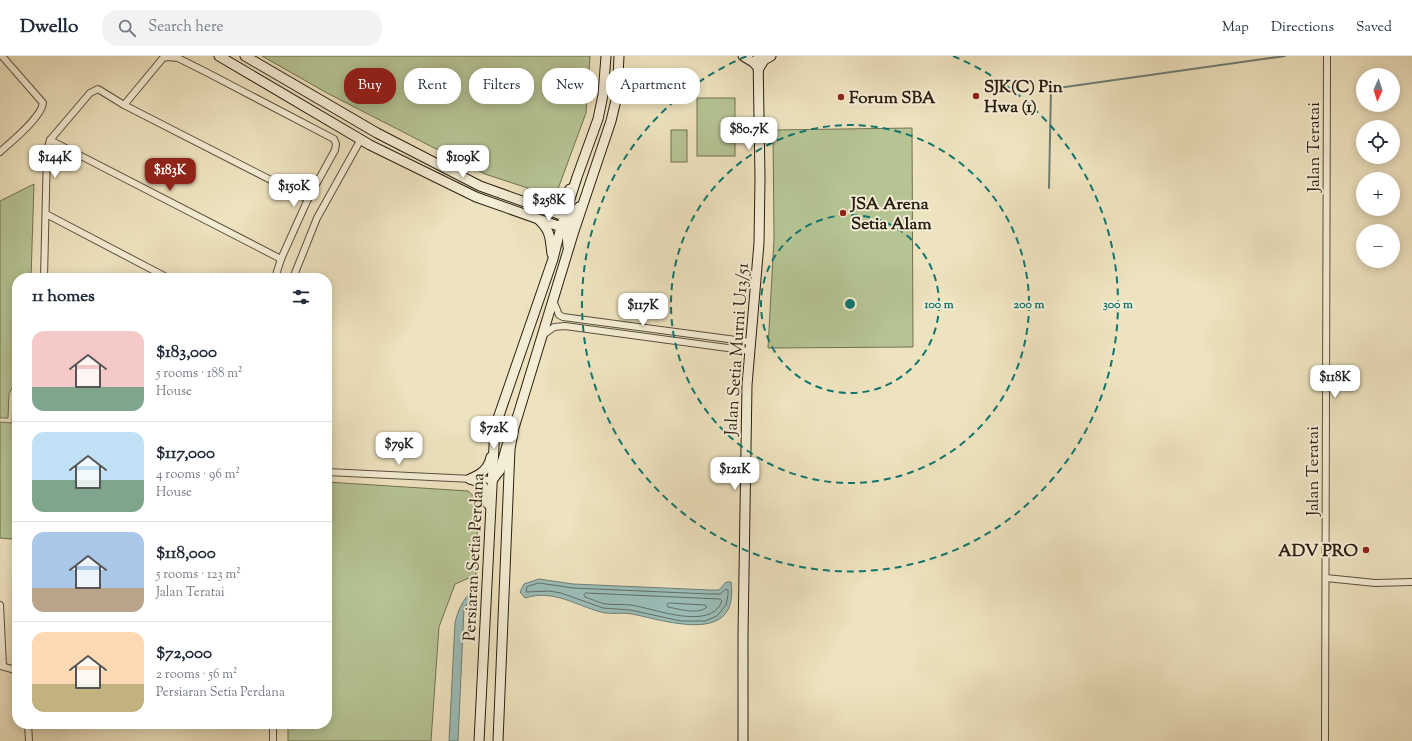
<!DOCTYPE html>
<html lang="en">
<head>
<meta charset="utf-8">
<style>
  body { margin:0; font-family:"Sorts Mill Goudy",serif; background:#f2f2f3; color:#1f2937; height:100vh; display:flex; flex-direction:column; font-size:15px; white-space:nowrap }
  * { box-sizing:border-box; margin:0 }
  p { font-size:13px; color:#747a83 }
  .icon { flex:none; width:22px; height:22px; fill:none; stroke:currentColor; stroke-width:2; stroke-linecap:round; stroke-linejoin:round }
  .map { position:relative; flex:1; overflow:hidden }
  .drawer { position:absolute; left:12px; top:217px; width:320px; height:456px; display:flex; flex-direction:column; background:#fff; border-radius:16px; box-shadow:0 2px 10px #0003 }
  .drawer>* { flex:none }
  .hud { position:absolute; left:344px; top:12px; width:380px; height:36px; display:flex; gap:8px }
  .needle { width:26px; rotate:183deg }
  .tools { position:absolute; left:1356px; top:12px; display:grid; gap:8px }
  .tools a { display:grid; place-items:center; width:44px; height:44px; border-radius:50%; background:#fff; box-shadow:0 2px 10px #0003; font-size:20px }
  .price { position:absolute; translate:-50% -34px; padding:0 9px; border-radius:8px; background:#fff; color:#222; font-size:13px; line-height:26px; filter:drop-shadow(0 1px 2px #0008) }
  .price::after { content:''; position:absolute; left:50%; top:24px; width:12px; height:9px; margin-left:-6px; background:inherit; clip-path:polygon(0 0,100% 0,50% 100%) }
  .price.active { background:#8f2418; color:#fff }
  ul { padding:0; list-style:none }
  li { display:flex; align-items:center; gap:12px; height:100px; padding:0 20px }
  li+li { border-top:1px solid #e0e1e3 }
  li span { display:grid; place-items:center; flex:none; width:112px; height:80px; border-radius:12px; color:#555 }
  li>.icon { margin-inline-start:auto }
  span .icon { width:48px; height:48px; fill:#fffc; stroke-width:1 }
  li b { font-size:17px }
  h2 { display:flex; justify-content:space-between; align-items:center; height:48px; padding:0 20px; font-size:17px }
  .pill { padding:0 14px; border-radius:16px; background:#fff; box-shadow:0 2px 10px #0003; font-size:14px; line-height:36px }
  .pill.active { background:#8f2418; color:#fff }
  header { display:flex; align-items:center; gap:24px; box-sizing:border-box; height:56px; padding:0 20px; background:#fff; border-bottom:1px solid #e0e1e3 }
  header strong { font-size:19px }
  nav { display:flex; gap:22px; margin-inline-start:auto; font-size:14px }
  .search { width:280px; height:36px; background:#f2f2f3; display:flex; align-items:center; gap:10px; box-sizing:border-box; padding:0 14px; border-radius:16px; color:#747a83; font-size:15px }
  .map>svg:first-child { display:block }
  .green { fill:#b6c494; stroke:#707153 }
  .water { fill:#9bbdb8; stroke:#6e7d76 }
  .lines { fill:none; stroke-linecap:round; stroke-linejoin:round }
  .shore { stroke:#626e65; stroke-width:1 }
  .stream { stroke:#6e7d76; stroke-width:2 }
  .street-casing { stroke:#5b4f3d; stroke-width:8 }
  .secondary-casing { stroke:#2a1e12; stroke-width:11 }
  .street { stroke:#f4edd5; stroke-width:6 }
  .secondary { stroke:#f4edd5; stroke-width:9 }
  .ring { fill:none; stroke:#0f766e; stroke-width:2; stroke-dasharray:7 5 }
  .poi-dot { fill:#8f2418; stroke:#f4edd5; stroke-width:1.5 }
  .labels { text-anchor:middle; stroke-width:4; stroke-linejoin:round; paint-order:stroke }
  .poi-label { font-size:17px; font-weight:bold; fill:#2a1e12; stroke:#f4edd5; text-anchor:start }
  .street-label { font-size:17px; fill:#2a1e12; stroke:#f4edd5 }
  .centre { fill:#0f766e; stroke:#f4edd5; stroke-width:2 }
  .ring-label { font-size:12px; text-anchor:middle; font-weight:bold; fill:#0f766e; stroke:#f4edd5; stroke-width:4; stroke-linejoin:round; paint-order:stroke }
</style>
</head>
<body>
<header>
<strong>Dwello</strong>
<div class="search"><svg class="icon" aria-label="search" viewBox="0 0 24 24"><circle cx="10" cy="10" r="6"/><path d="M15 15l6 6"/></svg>Search here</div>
<nav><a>Map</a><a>Directions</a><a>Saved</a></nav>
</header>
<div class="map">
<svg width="1412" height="685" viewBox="0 0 1412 685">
  <rect width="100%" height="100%" fill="#eee3bf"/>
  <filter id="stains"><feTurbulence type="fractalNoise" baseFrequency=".005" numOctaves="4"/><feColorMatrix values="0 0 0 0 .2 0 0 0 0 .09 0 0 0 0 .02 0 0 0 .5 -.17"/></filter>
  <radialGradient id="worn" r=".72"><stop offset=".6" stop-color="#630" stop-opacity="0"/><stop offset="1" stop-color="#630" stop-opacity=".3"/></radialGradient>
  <!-- green -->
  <g class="green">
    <path d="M262 0H590L586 57 555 141 485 118 327 37Z"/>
    <rect x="672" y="21" width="16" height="24"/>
    <rect x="697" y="42" width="38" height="58"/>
    <path d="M912 72 913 291 768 292 774 183 773 74Z"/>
    <rect x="671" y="74" width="16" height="32"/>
    <path d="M34 128 31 222H17V322L9 338 8 362H0V145Z"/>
    <path d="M17 337V455L12 483 0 482V366L12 367 13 342Z"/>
    <path d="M327 426 468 435 478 444 476 519 455 528 439 571 431 685H288V668H327Z"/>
  </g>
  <!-- water -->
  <g class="water">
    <path d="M539 523 573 528 710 534H719L726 526H731C740 590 667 565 632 558 622 556 611 559 601 556 574 549 554 533 525 542L520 536 524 528Z"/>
    <path d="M473 534 472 542 464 552 458 685H449L455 567C458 554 463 543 473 534Z"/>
  </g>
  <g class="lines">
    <!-- shore -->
    <g class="shore">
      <path d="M539 527 573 532 709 538H720L726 533 728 534V539L726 549 717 560 705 565H681L630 554 603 552 561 537 549 535 526 536 527 531Z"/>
      <path d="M586 537 720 543 722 545C711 576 653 552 631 549 622 548 614 549 606 548 599 547 592 543 585 541L584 539Z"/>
      <path d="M669 547 705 549 707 551C698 559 679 553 668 551L667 549Z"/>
    </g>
    <!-- stream -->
    <path class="stream" d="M1049 132 1051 33 1285 0"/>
    <defs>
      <g id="street">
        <path d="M124 49 163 2 168 1 178 2 206 16 334 83 336 88 335 94 308 143 281 203 275 222"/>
        <path d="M50 84 281 203"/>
        <path d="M0 96C11 86 41 62 43 47L2 0"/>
        <path d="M46 158 168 222"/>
        <path d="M44 222 47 94 50 84 90 37 98 33 124 49 308 143"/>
        <path d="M293 222 317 162 361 83"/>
        <path d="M553 244 559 259 563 261 751 286"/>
        <path d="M543 279 554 271 565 270 750 295"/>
        <path d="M327 416 493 424"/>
        <path d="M1326 522 1375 527 1412 526"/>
        <path d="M0 549 3 610"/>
        <path d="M0 610 12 613 17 616"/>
        <path d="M28 668 29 685"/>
        <path d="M273 685V668"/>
        <path d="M1325 685 1327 1"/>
      </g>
      <g id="secondary">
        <path d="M219 0 370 89 476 141 561 171"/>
        <path d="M245 0 377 77 480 130 564 160"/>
        <path d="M743 0 753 6 759 12"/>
        <path d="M759 12 764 4 771 0"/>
        <path d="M541 152C554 149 564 145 570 133"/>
        <path d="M539 164C551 175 550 183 552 198"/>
        <path d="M568 191C566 171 568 167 579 151"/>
        <path d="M470 423C486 428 485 433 488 448"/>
        <path d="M470 423C481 418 488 414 491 401"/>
        <path d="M493 423 500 414 508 386"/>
        <path d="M479 685 495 371 553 203 561 171 577 121 598 63 603 39 606 0"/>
        <path d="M498 685 510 393 514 372 574 175 611 65 617 40 619 0"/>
        <path d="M743 685V580L747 329 759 187 760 122 758 0"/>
      </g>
    </defs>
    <!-- street casing -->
    <use href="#street" class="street-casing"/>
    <!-- secondary casing -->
    <use href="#secondary" class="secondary-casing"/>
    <!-- street -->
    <use href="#street" class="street"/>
    <!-- secondary -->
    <use href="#secondary" class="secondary"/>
  </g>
  <!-- distance rings -->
  <g class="ring">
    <circle cx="850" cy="248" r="89"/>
    <circle cx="850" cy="248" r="179"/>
    <path d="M953 0A268 268 0 1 1 747 0"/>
  </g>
  <!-- markers -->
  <g class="poi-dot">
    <circle cx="976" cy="40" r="4"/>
    <circle cx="841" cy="41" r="4"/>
    <circle cx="843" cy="157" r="4"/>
    <circle cx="1366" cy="494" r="4"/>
  </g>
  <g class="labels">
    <!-- poi labels -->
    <g class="poi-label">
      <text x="984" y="36">SJK(C) Pin<tspan x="984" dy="20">Hwa (1)</tspan></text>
      <text x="849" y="47">Forum SBA</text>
      <text x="851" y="153">JSA Arena<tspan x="851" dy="20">Setia Alam</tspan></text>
      <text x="1358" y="500" text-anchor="end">ADV PRO</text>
    </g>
    <!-- street labels -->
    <g class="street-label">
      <text transform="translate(1313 91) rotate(-90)" y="6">Jalan Teratai</text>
      <text transform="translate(736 293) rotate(-86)" y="6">Jalan Setia Murni U13/51</text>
      <text transform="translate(1312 415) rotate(-90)" y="6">Jalan Teratai</text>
      <text transform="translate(473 501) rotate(-87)" y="6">Persiaran Setia Perdana</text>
    </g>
  </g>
  <circle cx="850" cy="248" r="6" class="centre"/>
  <g class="ring-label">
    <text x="939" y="252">100 m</text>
    <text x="1029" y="252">200 m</text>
    <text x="1118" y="252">300 m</text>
  </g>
  <rect width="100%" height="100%" filter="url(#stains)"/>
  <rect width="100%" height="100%" fill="url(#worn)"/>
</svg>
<div class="tools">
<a><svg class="needle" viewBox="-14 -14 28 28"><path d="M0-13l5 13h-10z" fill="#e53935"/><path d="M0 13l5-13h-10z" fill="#747a83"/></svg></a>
<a><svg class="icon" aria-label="locate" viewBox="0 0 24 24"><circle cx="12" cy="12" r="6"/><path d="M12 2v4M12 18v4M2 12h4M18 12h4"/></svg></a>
<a>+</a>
<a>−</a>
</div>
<b class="price" style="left:749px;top:95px">$80.7K</b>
<b class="price" style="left:55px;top:123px">$144K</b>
<b class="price" style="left:463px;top:123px">$109K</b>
<b class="price active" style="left:170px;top:136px">$183K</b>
<b class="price" style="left:294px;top:152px">$150K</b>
<b class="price" style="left:549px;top:166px">$258K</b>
<b class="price" style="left:643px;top:271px">$117K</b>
<b class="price" style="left:1335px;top:343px">$118K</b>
<b class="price" style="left:494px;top:394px">$72K</b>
<b class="price" style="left:399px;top:410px">$79K</b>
<b class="price" style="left:735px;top:435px">$121K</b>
<div class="hud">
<a class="pill active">Buy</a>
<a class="pill">Rent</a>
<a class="pill">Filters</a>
<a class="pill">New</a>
<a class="pill">Apartment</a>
</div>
<section class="drawer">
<h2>11 homes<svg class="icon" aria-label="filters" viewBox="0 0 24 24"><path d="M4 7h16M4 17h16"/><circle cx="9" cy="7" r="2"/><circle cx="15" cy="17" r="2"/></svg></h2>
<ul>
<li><span style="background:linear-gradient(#f6c9c9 70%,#7fa58c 0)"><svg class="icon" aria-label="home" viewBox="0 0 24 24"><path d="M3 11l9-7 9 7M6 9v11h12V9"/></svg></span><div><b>$183,000</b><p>5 rooms · 188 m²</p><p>House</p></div></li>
<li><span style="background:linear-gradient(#bfe0f5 60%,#7fa58c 0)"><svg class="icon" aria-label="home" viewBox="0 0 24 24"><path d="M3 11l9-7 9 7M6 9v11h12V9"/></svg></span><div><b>$117,000</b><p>4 rooms · 96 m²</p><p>House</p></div></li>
<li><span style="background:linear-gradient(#a9c7e8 70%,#b9a48a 0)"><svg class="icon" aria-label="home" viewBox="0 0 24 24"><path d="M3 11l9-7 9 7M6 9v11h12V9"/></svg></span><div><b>$118,000</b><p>5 rooms · 123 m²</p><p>Jalan Teratai</p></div></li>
<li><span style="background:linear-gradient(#ffd9b3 65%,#c2b280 0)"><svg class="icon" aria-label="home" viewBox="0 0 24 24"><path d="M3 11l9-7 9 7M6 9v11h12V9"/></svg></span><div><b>$72,000</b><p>2 rooms · 56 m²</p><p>Persiaran Setia Perdana</p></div></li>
</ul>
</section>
</div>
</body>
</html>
